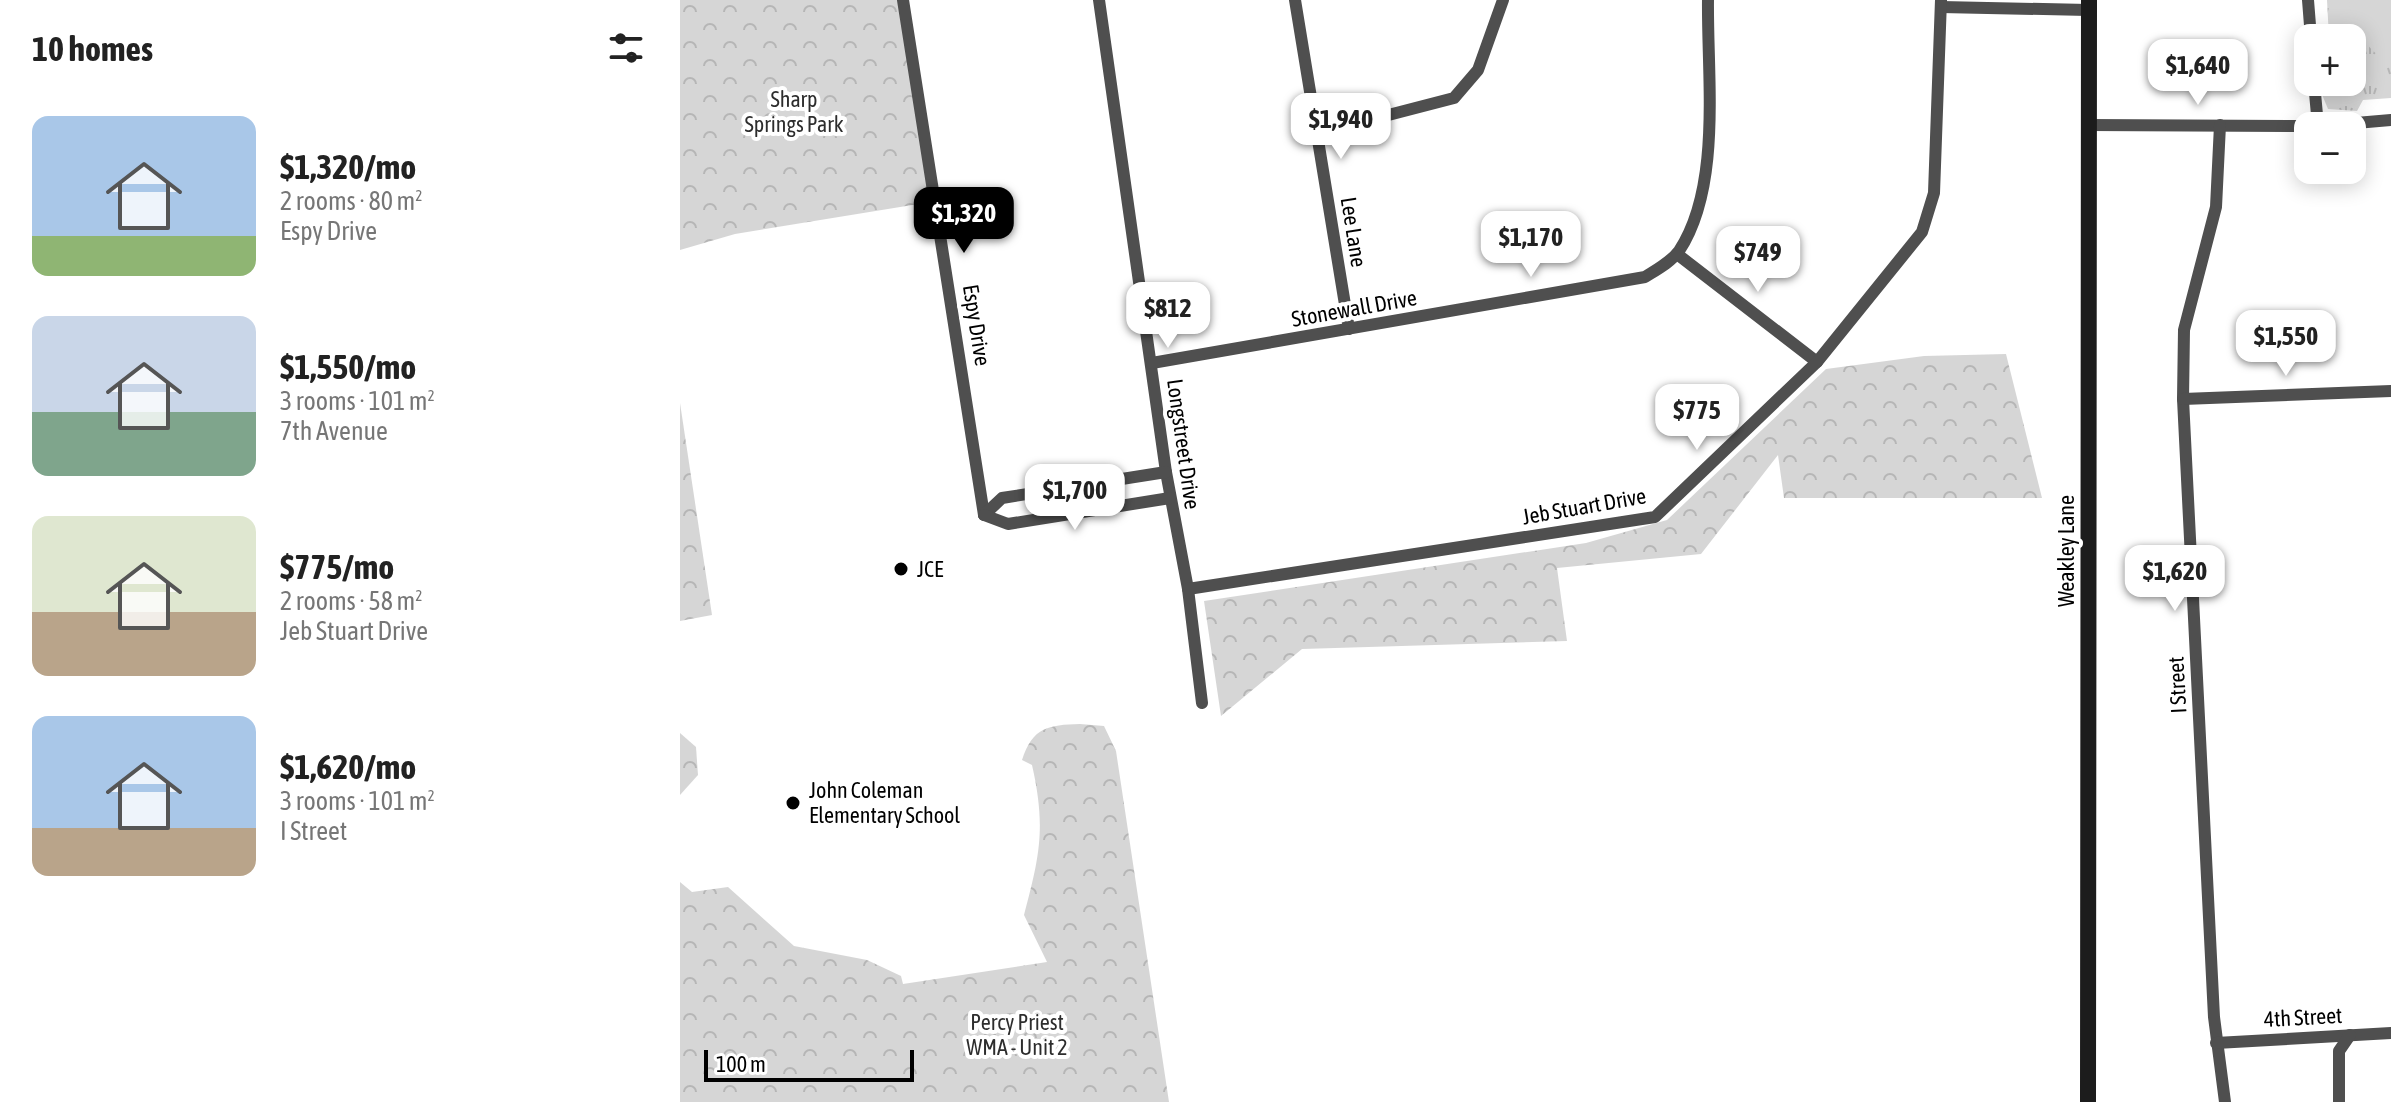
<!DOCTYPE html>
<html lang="en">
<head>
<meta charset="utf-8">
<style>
  body { margin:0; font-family:"Asap Condensed",sans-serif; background:#f6f6f6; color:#222; height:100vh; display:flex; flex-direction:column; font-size:30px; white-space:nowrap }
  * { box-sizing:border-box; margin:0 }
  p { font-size:26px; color:#767676 }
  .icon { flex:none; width:44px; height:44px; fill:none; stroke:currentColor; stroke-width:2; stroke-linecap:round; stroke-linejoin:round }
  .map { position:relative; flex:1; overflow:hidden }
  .details { display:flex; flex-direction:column; background:#fff; width:680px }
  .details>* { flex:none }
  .fabs { position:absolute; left:1614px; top:24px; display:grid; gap:16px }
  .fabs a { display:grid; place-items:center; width:72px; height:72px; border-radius:16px; background:#fff; box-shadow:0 4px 20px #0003; font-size:40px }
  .scale { position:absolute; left:24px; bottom:20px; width:210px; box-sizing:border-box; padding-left:8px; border:4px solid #000; border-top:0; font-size:22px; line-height:28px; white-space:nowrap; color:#000; -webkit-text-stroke:6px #fff; paint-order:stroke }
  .price { position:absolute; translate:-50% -68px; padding:0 18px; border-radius:16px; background:#fff; color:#222; font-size:26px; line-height:52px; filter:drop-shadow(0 2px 4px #0008) }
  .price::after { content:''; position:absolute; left:50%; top:48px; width:24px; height:18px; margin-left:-12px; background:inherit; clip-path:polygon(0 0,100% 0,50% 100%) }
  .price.on { background:#000; color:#fff }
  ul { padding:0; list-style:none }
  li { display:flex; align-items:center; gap:24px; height:200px; padding:0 32px }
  li span { display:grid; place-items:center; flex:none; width:224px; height:160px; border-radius:16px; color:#555 }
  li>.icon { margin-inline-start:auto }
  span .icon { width:96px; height:96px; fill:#fffc; stroke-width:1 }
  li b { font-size:34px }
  h2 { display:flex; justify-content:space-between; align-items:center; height:96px; padding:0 32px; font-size:34px }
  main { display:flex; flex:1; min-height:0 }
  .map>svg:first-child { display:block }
  .grass { fill:url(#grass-tufts) }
  .forest { fill:url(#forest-crowns) }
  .garden { fill:#d6d6d6 }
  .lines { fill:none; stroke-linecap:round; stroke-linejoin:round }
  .minor { stroke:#4f4f4f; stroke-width:12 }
  .secondary { stroke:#1c1c1c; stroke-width:16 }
  .poi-dot { fill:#000; stroke:#fff; stroke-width:3 }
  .labels { text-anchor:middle; stroke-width:8; stroke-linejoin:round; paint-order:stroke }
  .park-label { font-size:22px; fill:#2d2d2d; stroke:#fff }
  .street-label { font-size:22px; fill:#000; stroke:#fff }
  .poi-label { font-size:22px; fill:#000; stroke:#fff; text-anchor:start }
</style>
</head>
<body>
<main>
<section class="details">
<h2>10 homes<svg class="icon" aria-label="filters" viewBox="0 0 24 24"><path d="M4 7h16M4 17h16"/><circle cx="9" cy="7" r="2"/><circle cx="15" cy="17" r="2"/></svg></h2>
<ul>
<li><span style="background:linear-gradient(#a9c7e8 75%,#8fb573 0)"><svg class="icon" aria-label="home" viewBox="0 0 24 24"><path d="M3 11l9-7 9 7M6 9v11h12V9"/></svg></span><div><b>$1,320/mo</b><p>2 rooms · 80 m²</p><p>Espy Drive</p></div></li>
<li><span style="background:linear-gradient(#c9d6e8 60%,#7fa58c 0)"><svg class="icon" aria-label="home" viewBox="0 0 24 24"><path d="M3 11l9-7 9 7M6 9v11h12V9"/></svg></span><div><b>$1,550/mo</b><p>3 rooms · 101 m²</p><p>7th Avenue</p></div></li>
<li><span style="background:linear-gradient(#dfe7d0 60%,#b9a48a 0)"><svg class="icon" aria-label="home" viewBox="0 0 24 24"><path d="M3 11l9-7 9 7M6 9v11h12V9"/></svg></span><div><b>$775/mo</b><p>2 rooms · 58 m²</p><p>Jeb Stuart Drive</p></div></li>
<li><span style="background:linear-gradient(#a9c7e8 70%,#b9a48a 0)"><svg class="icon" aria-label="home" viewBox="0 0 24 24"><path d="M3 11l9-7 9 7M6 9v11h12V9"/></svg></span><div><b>$1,620/mo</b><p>3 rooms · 101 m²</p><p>I Street</p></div></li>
</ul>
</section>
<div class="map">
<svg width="1711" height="1102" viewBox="0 0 1711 1102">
  <defs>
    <pattern id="grass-tufts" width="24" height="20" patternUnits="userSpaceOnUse" patternTransform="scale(2)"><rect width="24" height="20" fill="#d6d6d6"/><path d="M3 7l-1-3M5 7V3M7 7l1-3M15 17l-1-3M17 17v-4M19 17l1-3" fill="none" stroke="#b6b6b6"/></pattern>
    <pattern id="forest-crowns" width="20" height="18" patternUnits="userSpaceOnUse" patternTransform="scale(2)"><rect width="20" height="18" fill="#d6d6d6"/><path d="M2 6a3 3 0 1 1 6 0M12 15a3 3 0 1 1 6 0" fill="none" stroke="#b6b6b6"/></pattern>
  </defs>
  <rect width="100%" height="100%" fill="#fff"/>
  <!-- grass -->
  <path class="grass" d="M1647 0H1711V98L1683 100 1677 111 1648 109 1641 92 1642 82H1672V38H1649Z"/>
  <!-- forest -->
  <g class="forest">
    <path d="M0 0H223L257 201 55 234 0 250Z"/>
    <path d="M1326 354 1362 498H1104L1098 455 1021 554 877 568 887 641 622 649 541 716 524 601 906 543 987 520 1146 369 1244 356Z"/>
    <path d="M0 403 32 615 0 621Z"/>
    <path d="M400 724 424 726 436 751 489 1102H0V882L12 892 48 887 114 946 187 960 221 976 223 984 367 962 344 915C360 855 366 827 352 765L342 760C353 727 368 725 400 724Z"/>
    <path d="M0 733 16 747 18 775 0 795Z"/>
  </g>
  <!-- garden -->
  <path class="garden" d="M1669 0H1711V64C1686 50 1672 28 1669 0Z"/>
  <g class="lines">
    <!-- minor -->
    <g class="minor">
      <path d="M223 0 304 515"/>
      <path d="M419 0 486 472 508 589 522 703"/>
      <path d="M615 0 669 329"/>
      <path d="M1628 0 1631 38"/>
      <path d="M1261 7 1408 10"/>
      <path d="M1634 82 1638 126"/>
      <path d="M1408 125 1628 126"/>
      <path d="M1540 125 1536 207 1504 330 1503 399 1534 1017 1545 1102"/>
      <path d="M1641 126 1711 120"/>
      <path d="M639 133 774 98 798 70 823 0"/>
      <path d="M997 254 1137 362"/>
      <path d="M472 363 965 277C976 270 991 262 999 251 1042 186 1027 77 1028 0"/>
      <path d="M1503 399 1711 391"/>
      <path d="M304 515 322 498 486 472"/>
      <path d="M304 515 328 524 490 498"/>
      <path d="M508 589 975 517 1137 362 1242 232 1254 193 1261 0"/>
      <path d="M1536 1043 1711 1033"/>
      <path d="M1659 1102V1051L1670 1035"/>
    </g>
    <!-- secondary -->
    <path class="secondary" d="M1408 1102 1409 0"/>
  </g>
  <!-- markers -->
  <g class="poi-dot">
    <circle cx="221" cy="569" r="8"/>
    <circle cx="113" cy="803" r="8"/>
  </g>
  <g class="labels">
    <!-- park labels -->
    <g class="park-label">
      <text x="114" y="107">Sharp<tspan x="114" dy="25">Springs Park</tspan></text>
      <text x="337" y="1030">Percy Priest<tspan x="337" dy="25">WMA - Unit 2</tspan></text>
    </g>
    <!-- street labels -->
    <g class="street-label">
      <text transform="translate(674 232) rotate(81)" y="8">Lee Lane</text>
      <text transform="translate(674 308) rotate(-10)" y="8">Stonewall Drive</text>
      <text transform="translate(297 325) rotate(81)" y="8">Espy Drive</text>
      <text transform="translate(504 444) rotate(82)" y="8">Longstreet Drive</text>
      <text transform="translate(904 506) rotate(-10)" y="8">Jeb Stuart Drive</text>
      <text transform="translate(1386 551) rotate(-90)" y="8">Weakley Lane</text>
      <text transform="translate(1497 685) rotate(-93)" y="8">I Street</text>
      <text transform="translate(1623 1017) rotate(-3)" y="8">4th Street</text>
    </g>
    <!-- poi labels -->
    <g class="poi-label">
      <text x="237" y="577">JCE</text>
      <text x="129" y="798">John Coleman<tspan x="129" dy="25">Elementary School</tspan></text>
    </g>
  </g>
</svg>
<div class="fabs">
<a>+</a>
<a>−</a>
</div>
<div class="scale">100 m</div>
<b class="price" style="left:1518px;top:107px">$1,640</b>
<b class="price" style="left:661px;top:161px">$1,940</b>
<b class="price on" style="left:284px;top:255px">$1,320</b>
<b class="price" style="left:851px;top:279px">$1,170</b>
<b class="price" style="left:1078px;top:294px">$749</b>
<b class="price" style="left:488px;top:350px">$812</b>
<b class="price" style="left:1606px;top:378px">$1,550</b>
<b class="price" style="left:1017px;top:452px">$775</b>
<b class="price" style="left:395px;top:532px">$1,700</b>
<b class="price" style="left:1495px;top:613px">$1,620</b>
</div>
</main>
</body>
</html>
